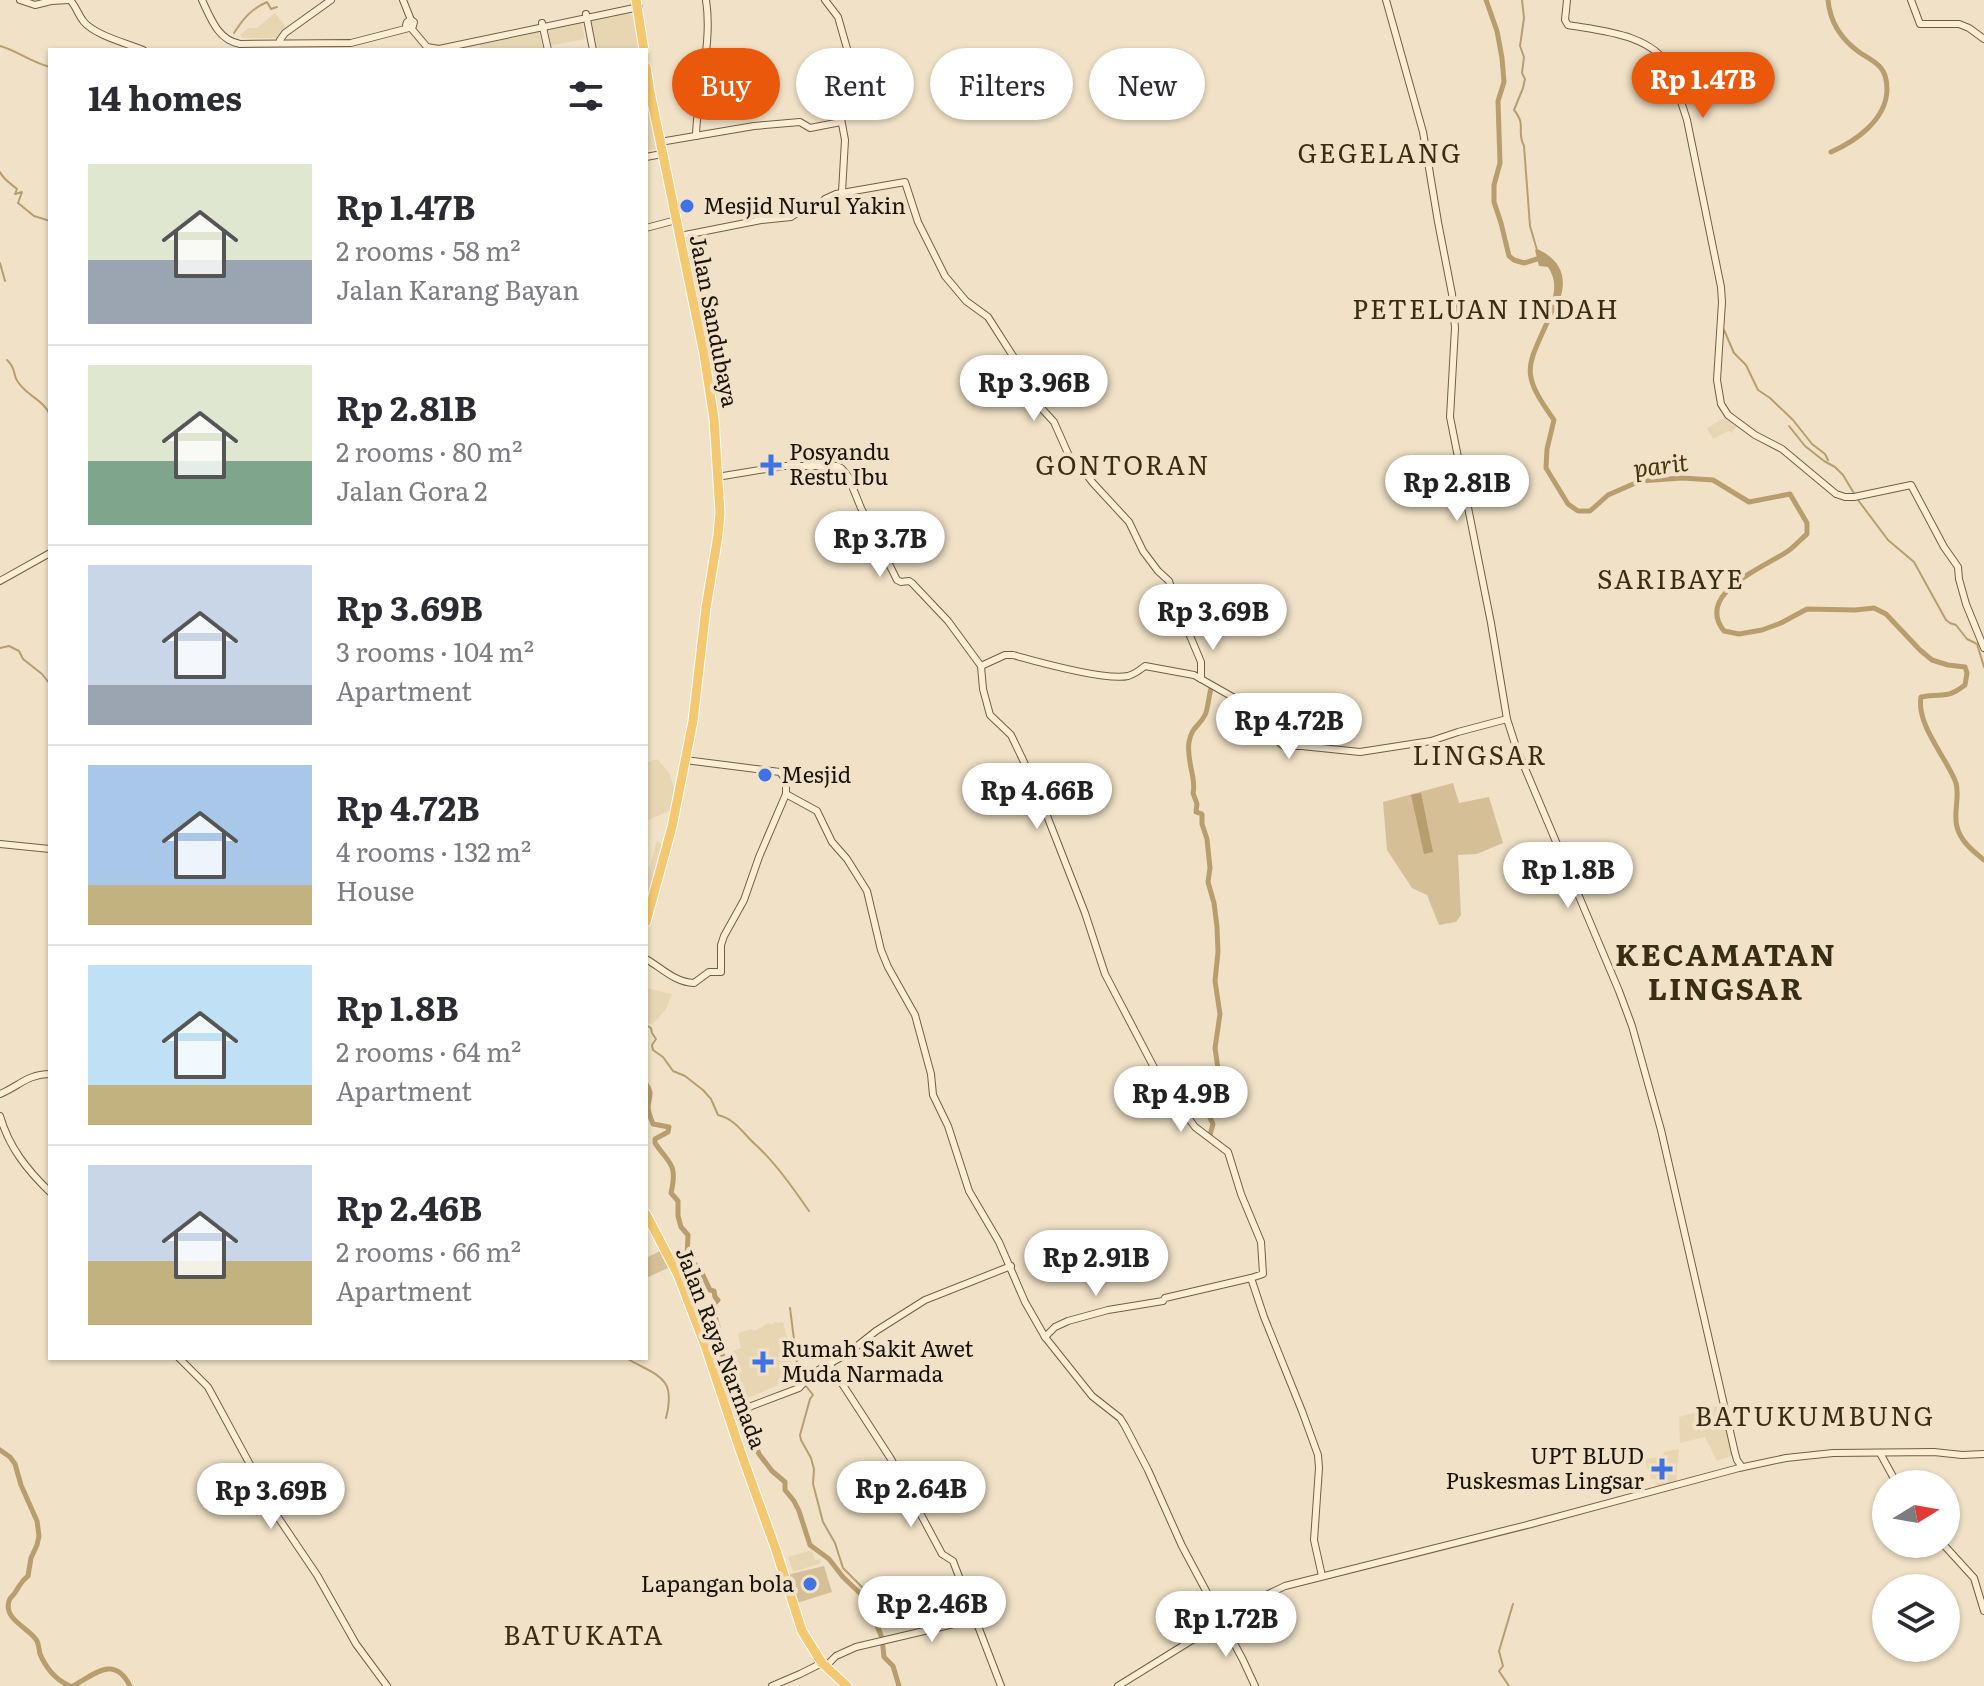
<!DOCTYPE html>
<html lang="en">
<head>
<meta charset="utf-8">
<style>
  body { margin:0; font-family:Literata,serif; background:#f2f2f3; color:#2b2b33; height:100vh; display:flex; flex-direction:column; font-size:30px; white-space:nowrap }
  * { box-sizing:border-box; margin:0 }
  p { font-size:26px; color:#7c7c81 }
  .icon { flex:none; width:44px; height:44px; fill:none; stroke:currentColor; stroke-width:2; stroke-linecap:round; stroke-linejoin:round }
  .map { position:relative; flex:1; overflow:hidden }
  .side { position:absolute; left:48px; top:48px; width:600px; height:1312px; display:flex; flex-direction:column; background:#fff; border-radius:0px; box-shadow:0 2px 6px #0004 }
  .side>* { flex:none }
  .banner { position:absolute; left:672px; top:48px; width:760px; height:72px; display:flex; gap:16px }
  .needle { width:52px; rotate:79deg }
  .controls { position:absolute; left:1872px; top:1470px; display:grid; gap:16px }
  .controls a { display:grid; place-items:center; width:88px; height:88px; border-radius:50%; background:#fff; box-shadow:0 2px 6px #0004; font-size:40px }
  .price { position:absolute; translate:-50% -68px; padding:0 18px; border-radius:28px; background:#fff; color:#222; font-size:26px; line-height:52px; filter:drop-shadow(0 2px 4px #0008) }
  .price::after { content:''; position:absolute; left:50%; top:48px; width:24px; height:18px; margin-left:-12px; background:inherit; clip-path:polygon(0 0,100% 0,50% 100%) }
  .price.active { background:#ea580c; color:#fff }
  ul { padding:0; list-style:none }
  li { display:flex; align-items:center; gap:24px; height:200px; padding:0 40px }
  li+li { border-top:2px solid #e1e1e2 }
  li span { display:grid; place-items:center; flex:none; width:224px; height:160px; border-radius:0px; color:#555 }
  li>.icon { margin-inline-start:auto }
  span .icon { width:96px; height:96px; fill:#fffc; stroke-width:1 }
  li b { font-size:34px }
  h2 { display:flex; justify-content:space-between; align-items:center; height:96px; padding:0 40px; font-size:34px }
  .pill { padding:0 28px; border-radius:36px; background:#fff; box-shadow:0 2px 6px #0004; font-size:28px; line-height:72px }
  .pill.active { background:#ea580c; color:#fff }
  .map>svg:first-child { display:block }
  .built { fill:#e8d6b3 }
  .green { fill:#d5bf96 }
  .water { fill:#b89e6f }
  .lines { fill:none; stroke-linecap:round; stroke-linejoin:round }
  .stream { stroke:#b89e6f; stroke-width:2 }
  .river { stroke:#b89e6f; stroke-width:5 }
  .secondary-casing { stroke:#6d6047; stroke-width:8 }
  .highway-casing { stroke:#fff; stroke-width:11 }
  .secondary { stroke:#fceed4; stroke-width:6 }
  .highway { stroke:#f4c871; stroke-width:9 }
  .poi-dot { fill:#3f73e4; stroke:#f1e2c7; stroke-width:3 }
  .labels { text-anchor:middle; stroke-width:8; stroke-linejoin:round; paint-order:stroke }
  .poi-label { font-size:22px; fill:#181209; stroke:#f1e2c7; text-anchor:start }
  .street-label { font-size:22px; fill:#181209; stroke:#f1e2c7 }
  .water-label { font-size:24px; font-style:italic; fill:#47340c; stroke:#f1e2c7 }
  .quarter-label { font-size:26px; letter-spacing:2px; fill:#392d16; stroke:#f1e2c7 }
  .district-label { font-size:30px; font-weight:bold; letter-spacing:2px; fill:#392d16; stroke:#f1e2c7 }
</style>
</head>
<body>
<div class="map">
<svg width="1984" height="1686" viewBox="0 0 1984 1686">
  <rect width="100%" height="100%" fill="#f1e2c7"/>
  <!-- built -->
  <g class="built">
    <path d="M275 13 288 30 279 38H243L240 35 248 28H257Z"/>
    <path d="M627 13 635 16 641 50H598L591 19Z"/>
    <path d="M581 20 585 39 549 46 545 27Z"/>
    <path d="M539 30 543 50H481L479 42Z"/>
    <path d="M646 85 658 148 646 151Z"/>
    <path d="M1726 417 1737 426 1732 433 1728 431 1713 439 1707 428Z"/>
    <path d="M657 759 670 774 676 796 674 809 646 821V763Z"/>
    <path d="M657 840 666 849 652 895 646 892V864L650 867Z"/>
    <path d="M646 988 672 994 666 1009 653 1024 646 1023Z"/>
    <path d="M775 1322 778 1323 783 1322 790 1350 792 1366 783 1370 787 1381 748 1398 743 1389 732 1351 741 1348 738 1333 752 1329 754 1331 769 1323 771 1325Z"/>
    <path d="M1722 1405 1734 1455 1717 1461 1705 1437 1680 1443 1679 1417Z"/>
    <path d="M1679 1449 1676 1482 1657 1488 1655 1479H1651L1645 1459 1663 1456 1664 1452Z"/>
    <path d="M812 1550 815 1560 820 1559 821 1563 793 1572 788 1557Z"/>
  </g>
  <!-- green -->
  <g class="green">
    <path d="M1453 783 1459 803 1489 797 1503 843 1477 854 1458 855 1461 915 1456 922 1439 925 1427 895 1412 888 1387 850 1383 802Z"/>
    <path d="M662 1250 670 1267 646 1278V1258Z"/>
    <path d="M824 1566 832 1592 797 1603 787 1575Z"/>
  </g>
  <!-- water -->
  <g class="water">
    <path d="M1537 249C1569 263 1568 289 1552 316L1548 314C1553 297 1559 284 1548 267L1539 266 1535 250Z"/>
    <path d="M1421 793 1433 852 1424 854 1411 795Z"/>
  </g>
  <g class="lines">
    <!-- stream -->
    <g class="stream">
      <path d="M1522 0 1524 18 1520 46 1524 57 1522 73 1525 79 1523 88 1514 110C1527 126 1516 130 1524 146L1530 226 1537 250"/>
      <path d="M234 33C243 19 251 9 267 2L271 9 277 7"/>
      <path d="M0 46C18 51 32 63 50 67"/>
      <path d="M0 172C3 179 11 184 17 189L15 194 22 192 18 203 34 216 50 221"/>
      <path d="M0 263 5 281"/>
      <path d="M1724 330 1734 353 1746 365 1758 390 1770 398 1793 420 1812 444 1825 454 1828 460"/>
      <path d="M7 360C17 369 12 374 18 382 27 396 44 400 50 415"/>
      <path d="M1789 426 1805 446 1824 461 1835 467 1843 475 1855 495"/>
      <path d="M1858 500 1888 540 1914 562 1946 620 1950 623 1956 625 1967 639 1977 644 1984 667"/>
      <path d="M0 648 9 646 19 651 23 659 42 674 50 684"/>
      <path d="M646 1025 651 1028 652 1033 656 1039 652 1045 653 1050 663 1057 673 1071 685 1076 703 1090 711 1099 718 1115C736 1119 744 1135 757 1146 777 1165 793 1188 809 1211"/>
      <path d="M790 1308 798 1371"/>
      <path d="M626 1358C656 1376 677 1375 666 1418"/>
      <path d="M798 1373V1376L813 1395 810 1399 800 1435 801 1440 811 1458 814 1469 813 1484 823 1522 835 1543 843 1568 863 1588 862 1595"/>
      <path d="M1509 1686 1499 1671 1503 1666 1499 1651 1513 1604"/>
    </g>
    <!-- river -->
    <g class="river">
      <path d="M1486 0 1497 31 1502 58 1504 82 1498 101 1500 163 1494 185V202L1501 223 1509 256 1514 260 1524 263 1537 259"/>
      <path d="M1828 0C1830 22 1841 39 1859 52 1866 57 1874 60 1880 67 1886 73 1887 81 1887 90 1886 120 1856 141 1831 152"/>
      <path d="M1550 316C1527 368 1519 371 1554 420L1547 449 1546 468 1568 504 1578 511H1590L1608 495 1640 481 1682 478 1713 480 1749 502 1790 494 1807 523V534C1801 539 1795 546 1788 551 1765 567 1694 593 1724 631L1739 634 1762 630 1781 623 1807 609 1855 610 1874 608 1886 614 1920 650 1932 660 1948 665 1965 667 1967 673 1965 685C1944 701 1943 692 1921 697 1916 725 1947 758 1956 783 1960 797 1953 813 1957 827 1961 842 1973 851 1984 860"/>
      <path d="M646 1084C653 1093 649 1096 648 1107 648 1112 651 1119 653 1124L669 1127 668 1132 655 1139V1143C669 1164 678 1163 671 1193L678 1201V1216L681 1227 688 1235 687 1258 700 1269 710 1290 714 1291 715 1297 718 1300 712 1306 718 1327 715 1333 716 1342 726 1362 725 1378 734 1401 742 1414V1426L745 1432 752 1436 759 1454 772 1471 785 1482V1490L794 1501 799 1511 810 1545 829 1559 843 1577 867 1600 882 1638 884 1657 893 1666 899 1686"/>
      <path d="M1210 1135 1213 1124C1209 1116 1205 1108 1207 1098L1221 1090 1215 1048 1220 1014 1215 981 1218 952 1217 927 1214 903 1208 882 1210 868 1207 839 1202 824V814L1196 812 1197 804 1193 793C1197 780 1186 761 1189 742 1192 726 1199 727 1205 715 1208 710 1209 693 1212 685"/>
      <path d="M0 1450 10 1457 15 1464 21 1485 37 1521 39 1536 37 1545 31 1558 28 1576C21 1581 21 1584 16 1591 13 1597 11 1595 9 1601 3 1620 30 1628 37 1641 39 1645 39 1650 40 1654 46 1668 56 1680 70 1686"/>
      <path d="M73 1686C94 1675 114 1654 130 1686"/>
    </g>
    <defs>
      <g id="secondary">
        <path d="M20 0 35 5 51 1 69 0"/>
        <path d="M70 0C76 6 78 15 84 22 95 35 126 43 143 50"/>
        <path d="M202 0C211 19 218 40 240 44L351 43 409 28"/>
        <path d="M403 0 411 20"/>
        <path d="M825 0 838 17 848 52 855 92 852 97 840 99 838 102 845 140 842 192"/>
        <path d="M1386 0 1423 132 1438 222 1452 294 1455 328 1450 417 1491 623 1507 719 1516 747 1619 991 1632 1026 1661 1130 1735 1453 1737 1460 1742 1467"/>
        <path d="M1567 0 1565 20 1568 25C1602 31 1651 34 1670 68L1687 120 1721 287 1722 302 1717 380 1721 404 1728 415 1755 435 1782 449 1836 494 1845 497H1854L1911 485 1944 547 1958 567 1959 579 1966 604 1984 648"/>
        <path d="M1911 0 1920 24H1959L1969 28 1984 39"/>
        <path d="M586 14 593 50"/>
        <path d="M411 20 414 22 413 26 409 28 406 25 407 22Z"/>
        <path d="M542 23 548 50"/>
        <path d="M411 28 427 47 439 49 639 7"/>
        <path d="M280 40 285 33 331 0"/>
        <path d="M696 136C697 90 713 45 706 0"/>
        <path d="M660 142 754 126 800 122 810 128 841 122"/>
        <path d="M646 157 662 154"/>
        <path d="M646 228 676 220"/>
        <path d="M680 236 761 220 791 217 802 210 816 208 825 199 836 194 905 182 918 222 945 276 966 301 988 317 1029 381 1043 410 1054 422 1070 458 1082 469 1093 483 1129 522 1143 551 1158 571 1169 581 1175 600 1201 662V679"/>
        <path d="M717 477 784 466H837L841 468 848 476 861 508 897 580 901 582 909 581 912 583 948 621 981 666 983 689 990 715 1011 735 1035 785 1085 913 1105 974 1160 1079 1195 1127 1228 1152 1241 1194 1261 1242 1263 1274 1251 1278 1165 1298 1163 1301 1108 1310 1068 1321 1055 1327 1045 1337"/>
        <path d="M0 581 50 553"/>
        <path d="M981 666 1005 655H1013C1038 662 1105 681 1128 676 1135 674 1140 670 1145 666L1194 675 1238 700 1267 720 1280 743 1284 746H1302L1360 752 1431 741 1458 732 1507 719"/>
        <path d="M786 794 817 811 832 842 847 859 867 891 881 950 888 967 915 1015 931 1074 933 1095 948 1126 969 1191 999 1242 1025 1302 1045 1337 1092 1396 1120 1418 1125 1426 1148 1470 1182 1546 1243 1660 1255 1686"/>
        <path d="M0 844 50 849"/>
        <path d="M646 959C662 968 674 982 694 983L709 972H721V945L724 936 744 900 759 857 786 794V780L780 772 685 760"/>
        <path d="M0 1094C19 1086 28 1074 50 1074"/>
        <path d="M0 1116C9 1147 27 1170 50 1192"/>
        <path d="M1251 1278 1264 1317 1302 1411 1318 1455 1319 1468 1314 1540 1322 1576"/>
        <path d="M179 1358 208 1387 253 1470 265 1498 317 1575 356 1644 387 1686"/>
        <path d="M830 1365 891 1459 942 1554 953 1561 1001 1686"/>
        <path d="M728 1415 799 1388 813 1373 847 1354 876 1331 925 1300 1011 1266"/>
        <path d="M1880 1453 1897 1484"/>
        <path d="M1943 1544 1974 1578 1984 1611"/>
        <path d="M826 1666 836 1656 856 1647 975 1619"/>
        <path d="M772 1686 800 1674 822 1663"/>
        <path d="M1118 1686 1260 1598 1285 1586 1531 1524 1739 1468 1786 1458 1833 1453 1934 1452 1962 1455 1984 1454"/>
      </g>
      <g id="highway">
        <path d="M636 0 644 50"/>
        <path d="M646 67 650 92 704 354 714 419 720 513 718 535 706 608 693 721 672 827 646 922"/>
        <path d="M646 1214 678 1275 706 1348 740 1450 776 1550 802 1631 822 1663 847 1686"/>
      </g>
    </defs>
    <!-- secondary casing -->
    <use href="#secondary" class="secondary-casing"/>
    <!-- highway casing -->
    <use href="#highway" class="highway-casing"/>
    <!-- secondary -->
    <use href="#secondary" class="secondary"/>
    <!-- highway -->
    <use href="#highway" class="highway"/>
  </g>
  <!-- markers -->
  <g class="poi-dot">
    <circle cx="687" cy="206" r="8"/>
    <path d="M767 453h8v8h8v8h-8v8h-8v-8h-8v-8h8z"/>
    <circle cx="765" cy="775" r="8"/>
    <path d="M759 1350h8v8h8v8h-8v8h-8v-8h-8v-8h8z"/>
    <path d="M1658 1457h8v8h8v8h-8v8h-8v-8h-8v-8h8z"/>
    <circle cx="810" cy="1584" r="8"/>
  </g>
  <g class="labels">
    <!-- poi labels -->
    <g class="poi-label">
      <text x="703" y="214">Mesjid Nurul Yakin</text>
      <text x="789" y="460">Posyandu<tspan x="789" dy="25">Restu Ibu</tspan></text>
      <text x="781" y="783">Mesjid</text>
      <text x="781" y="1357">Rumah Sakit Awet<tspan x="781" dy="25">Muda Narmada</tspan></text>
      <text x="1644" y="1464" text-anchor="end">UPT BLUD<tspan x="1644" dy="25">Puskesmas Lingsar</tspan></text>
      <text x="794" y="1592" text-anchor="end">Lapangan bola</text>
    </g>
    <!-- street labels -->
    <g class="street-label">
      <text transform="translate(714 321) rotate(79)" y="8">Jalan Sandubaya</text>
      <text transform="translate(721 1348) rotate(69)" y="8">Jalan Raya Narmada</text>
    </g>
    <!-- water labels -->
    <g class="water-label">
      <text transform="translate(1661 466) rotate(-7)" y="8">parit</text>
    </g>
    <!-- quarter labels -->
    <g class="quarter-label">
      <text x="1380" y="163">GEGELANG</text>
      <text x="1486" y="319">PETELUAN INDAH</text>
      <text x="1123" y="475">GONTORAN</text>
      <text x="1671" y="589">SARIBAYE</text>
      <text x="1480" y="765">LINGSAR</text>
      <text x="1815" y="1426">BATUKUMBUNG</text>
      <text x="584" y="1645">BATUKATA</text>
    </g>
    <!-- district labels -->
    <g class="district-label">
      <text x="1726" y="966">KECAMATAN<tspan x="1726" dy="34">LINGSAR</tspan></text>
    </g>
  </g>
</svg>
<div class="controls">
<a><svg class="needle" viewBox="-14 -14 28 28"><path d="M0-13l5 13h-10z" fill="#e53935"/><path d="M0 13l5-13h-10z" fill="#7c7c81"/></svg></a>
<a><svg class="icon" aria-label="layers" viewBox="0 0 24 24"><path d="M12 4l9 5-9 5-9-5zM3 14l9 5 9-5"/></svg></a>
</div>
<b class="price active" style="left:1703px;top:120px">Rp 1.47B</b>
<b class="price" style="left:1034px;top:423px">Rp 3.96B</b>
<b class="price" style="left:1457px;top:523px">Rp 2.81B</b>
<b class="price" style="left:880px;top:579px">Rp 3.7B</b>
<b class="price" style="left:1213px;top:652px">Rp 3.69B</b>
<b class="price" style="left:1289px;top:761px">Rp 4.72B</b>
<b class="price" style="left:1037px;top:831px">Rp 4.66B</b>
<b class="price" style="left:1568px;top:910px">Rp 1.8B</b>
<b class="price" style="left:1181px;top:1134px">Rp 4.9B</b>
<b class="price" style="left:1096px;top:1298px">Rp 2.91B</b>
<b class="price" style="left:911px;top:1529px">Rp 2.64B</b>
<b class="price" style="left:271px;top:1531px">Rp 3.69B</b>
<b class="price" style="left:932px;top:1644px">Rp 2.46B</b>
<b class="price" style="left:1226px;top:1659px">Rp 1.72B</b>
<div class="banner">
<a class="pill active">Buy</a>
<a class="pill">Rent</a>
<a class="pill">Filters</a>
<a class="pill">New</a>
</div>
<section class="side">
<h2>14 homes<svg class="icon" aria-label="filters" viewBox="0 0 24 24"><path d="M4 7h16M4 17h16"/><circle cx="9" cy="7" r="2"/><circle cx="15" cy="17" r="2"/></svg></h2>
<ul>
<li><span style="background:linear-gradient(#dfe7d0 60%,#9aa5b1 0)"><svg class="icon" aria-label="home" viewBox="0 0 24 24"><path d="M3 11l9-7 9 7M6 9v11h12V9"/></svg></span><div><b>Rp 1.47B</b><p>2 rooms · 58 m²</p><p>Jalan Karang Bayan</p></div></li>
<li><span style="background:linear-gradient(#dfe7d0 60%,#7fa58c 0)"><svg class="icon" aria-label="home" viewBox="0 0 24 24"><path d="M3 11l9-7 9 7M6 9v11h12V9"/></svg></span><div><b>Rp 2.81B</b><p>2 rooms · 80 m²</p><p>Jalan Gora 2</p></div></li>
<li><span style="background:linear-gradient(#c9d6e8 75%,#9aa5b1 0)"><svg class="icon" aria-label="home" viewBox="0 0 24 24"><path d="M3 11l9-7 9 7M6 9v11h12V9"/></svg></span><div><b>Rp 3.69B</b><p>3 rooms · 104 m²</p><p>Apartment</p></div></li>
<li><span style="background:linear-gradient(#a9c7e8 75%,#c2b280 0)"><svg class="icon" aria-label="home" viewBox="0 0 24 24"><path d="M3 11l9-7 9 7M6 9v11h12V9"/></svg></span><div><b>Rp 4.72B</b><p>4 rooms · 132 m²</p><p>House</p></div></li>
<li><span style="background:linear-gradient(#bfe0f5 75%,#c2b280 0)"><svg class="icon" aria-label="home" viewBox="0 0 24 24"><path d="M3 11l9-7 9 7M6 9v11h12V9"/></svg></span><div><b>Rp 1.8B</b><p>2 rooms · 64 m²</p><p>Apartment</p></div></li>
<li><span style="background:linear-gradient(#c9d6e8 60%,#c2b280 0)"><svg class="icon" aria-label="home" viewBox="0 0 24 24"><path d="M3 11l9-7 9 7M6 9v11h12V9"/></svg></span><div><b>Rp 2.46B</b><p>2 rooms · 66 m²</p><p>Apartment</p></div></li>
</ul>
</section>
</div>
</body>
</html>
